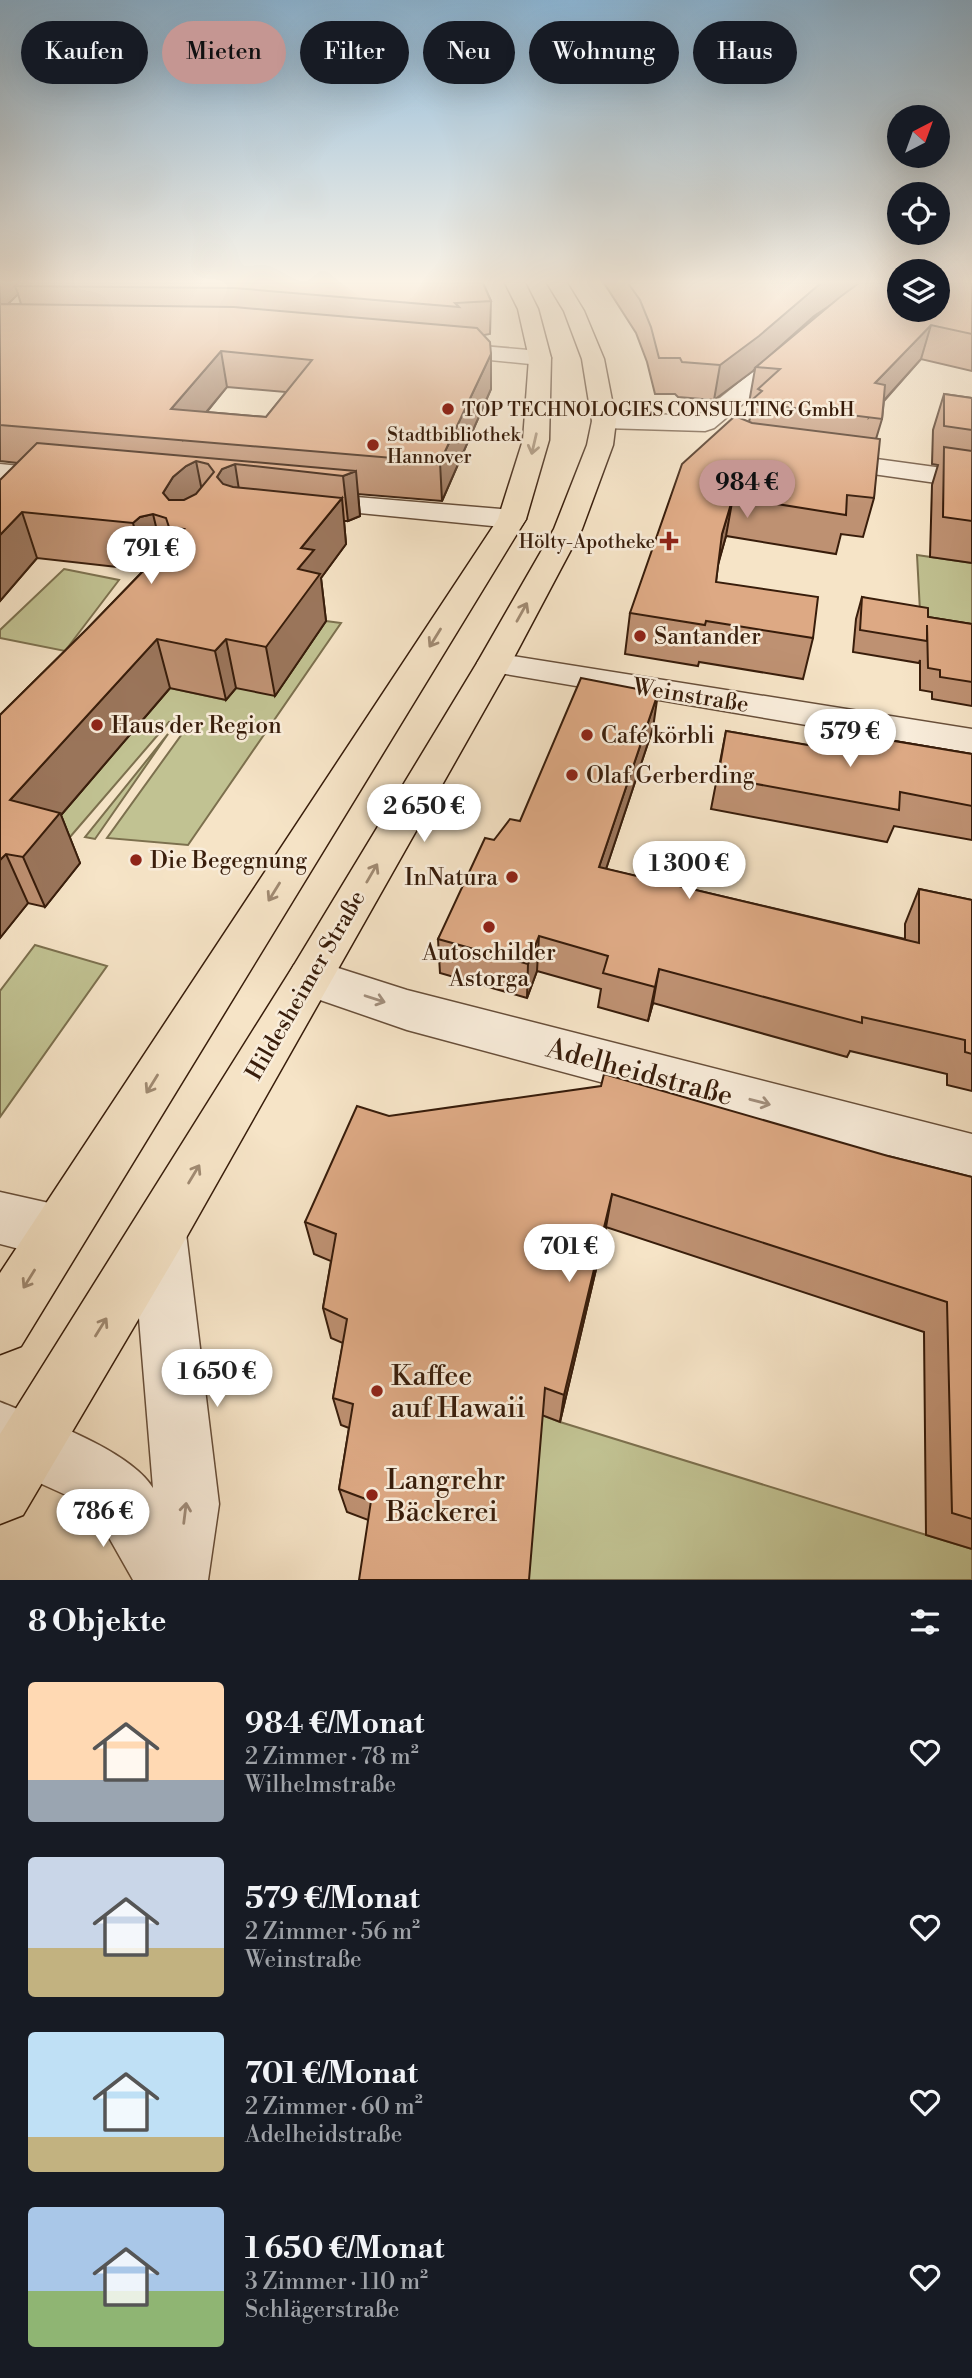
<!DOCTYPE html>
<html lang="de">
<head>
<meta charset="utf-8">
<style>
  body { margin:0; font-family:"Libre Bodoni",serif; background:#242831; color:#f1f3f6; height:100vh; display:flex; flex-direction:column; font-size:26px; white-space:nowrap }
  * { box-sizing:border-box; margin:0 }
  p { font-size:23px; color:#9ea1a6 }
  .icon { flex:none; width:38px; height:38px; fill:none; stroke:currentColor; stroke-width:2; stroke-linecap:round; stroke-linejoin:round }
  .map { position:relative; height:1580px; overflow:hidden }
  .details { display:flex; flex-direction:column; background:#171b24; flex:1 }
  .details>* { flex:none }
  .top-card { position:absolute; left:21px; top:21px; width:931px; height:63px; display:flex; gap:14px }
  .needle { width:46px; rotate:41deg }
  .buttons { position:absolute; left:887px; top:105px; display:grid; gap:14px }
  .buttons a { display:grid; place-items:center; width:63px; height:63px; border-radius:50%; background:#171b24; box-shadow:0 7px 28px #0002; font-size:35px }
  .price { position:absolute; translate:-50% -60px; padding:0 16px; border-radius:24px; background:#fff; color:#222; font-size:23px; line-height:46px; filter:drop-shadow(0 2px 4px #0008) }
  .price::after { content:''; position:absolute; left:50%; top:42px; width:21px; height:16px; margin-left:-10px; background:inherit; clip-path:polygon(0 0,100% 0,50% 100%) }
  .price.current { background:#c59692; color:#111 }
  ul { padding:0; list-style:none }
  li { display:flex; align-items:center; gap:21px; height:175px; padding:0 28px }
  li span { display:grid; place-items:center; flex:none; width:196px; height:140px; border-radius:7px; color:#555 }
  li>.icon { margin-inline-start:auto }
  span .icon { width:84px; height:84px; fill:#fffc; stroke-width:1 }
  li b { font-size:30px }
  h2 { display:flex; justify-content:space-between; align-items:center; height:84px; padding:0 28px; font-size:30px }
  .tag { padding:0 24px; border-radius:32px; background:#171b24; box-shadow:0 7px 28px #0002; font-size:24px; line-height:63px }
  .tag.current { background:#c59692; color:#111 }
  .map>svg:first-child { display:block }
  .green { fill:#c1c292; stroke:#7c704e; stroke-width:2 }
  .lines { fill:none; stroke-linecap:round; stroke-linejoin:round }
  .minor-casing { stroke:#684f3a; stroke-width:3 }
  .major-casing { stroke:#381d0b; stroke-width:3 }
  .minor { fill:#f9eddb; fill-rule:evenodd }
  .major { fill:#f6e4c7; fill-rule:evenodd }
  .wall { fill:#be9172; stroke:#381d0b; stroke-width:2; fill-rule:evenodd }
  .shaded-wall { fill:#9b765c; stroke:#381d0b; stroke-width:2 }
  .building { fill:#dda984; stroke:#381d0b; stroke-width:2; fill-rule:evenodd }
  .oneway { stroke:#a08a72 }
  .oneway2 { stroke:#a28f7d }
  .poi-dot { fill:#8f2418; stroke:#f9eddb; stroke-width:2.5 }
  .labels { text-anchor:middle; stroke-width:5; stroke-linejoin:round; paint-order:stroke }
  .far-poi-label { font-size:19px; fill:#381d0b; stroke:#f9eddb; text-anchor:start }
  .poi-label { font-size:23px; fill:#381d0b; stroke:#f9eddb; text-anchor:start }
  .street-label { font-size:23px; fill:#381d0b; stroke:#f9eddb }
  .near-street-label { font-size:28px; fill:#381d0b; stroke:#f9eddb }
  .near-poi-label { font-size:28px; fill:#381d0b; stroke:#f9eddb; text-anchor:start }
</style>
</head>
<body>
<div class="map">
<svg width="972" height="1580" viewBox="0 0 972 1580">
  <rect width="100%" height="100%" fill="#f6e4c7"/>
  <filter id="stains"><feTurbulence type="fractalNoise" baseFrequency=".00286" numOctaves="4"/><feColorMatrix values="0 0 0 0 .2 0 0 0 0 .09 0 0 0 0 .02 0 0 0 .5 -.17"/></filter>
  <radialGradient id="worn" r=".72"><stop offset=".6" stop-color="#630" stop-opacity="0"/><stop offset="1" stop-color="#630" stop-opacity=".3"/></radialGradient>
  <!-- green -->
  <g class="green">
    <path d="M917 555 972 563V647L921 630Z"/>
    <path d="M64 569 119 580 65 651 0 638V630Z"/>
    <path d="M326 621 341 623 188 845 107 838 187 727 169 722 70 837 48 830 170 688 225 700 236 688Z"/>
    <path d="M168 734 95 839 85 837Z"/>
    <path d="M35 945 107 966 0 1117V991Z"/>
    <path d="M511 1403 560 1422 972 1549V1580H527Z"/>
  </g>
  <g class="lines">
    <defs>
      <g id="minor">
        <path d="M437 342 540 351 548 353 551 358 548 363 540 365 429 354 426 349 429 344Z"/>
        <path d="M791 345 799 347 802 352 799 357 714 428 705 431 604 428 595 426 592 421 595 416 604 414 699 415 783 347Z"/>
        <path d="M825 452 972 472V488L816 466 812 460 816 454Z"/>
        <path d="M0 464 60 470 70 472 74 478 70 484 60 486 0 480Z"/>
        <path d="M308 493 512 510 522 513 526 519 522 525 512 528 298 507 294 501 298 495Z"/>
        <path d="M494 653 972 729V753L482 670 477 663 482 656Z"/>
        <path d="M310 959 407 990 972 1134V1182L407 1030 294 991 287 978 294 965Z"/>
        <path d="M0 1192 58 1205 77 1213 85 1232 77 1251 58 1259 0 1244Z"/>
        <path d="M159 1206 178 1214 186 1233 219 1504 208 1580H133L103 1527 66 1495 0 1465V1402C42 1419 130 1450 153 1488L132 1233 140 1214Z"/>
      </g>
      <g id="major">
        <path d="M505 283H525L538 309 551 358 549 440 526 519 21 1346 0 1354V1273L498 519 523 440 529 358 518 309Z"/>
        <path d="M547 283H567L584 311 604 359 616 421 613 445 582 529 511 663 178 1252 23 1515 0 1524V1434L294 965 477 663 554 529 587 445 592 421 582 359 564 311Z"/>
      </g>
    </defs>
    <!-- minor casing -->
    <use href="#minor" class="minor-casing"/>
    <!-- major casing -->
    <use href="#major" class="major-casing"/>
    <!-- minor -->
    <use href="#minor" class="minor"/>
    <!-- major -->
    <use href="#major" class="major"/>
  </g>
  <!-- wall -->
  <g class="wall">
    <path d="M0 283H483L491 301 490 334 484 335 491 354V389L442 501 358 494 360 516 348 521H344L346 544 321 578 326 621 275 696 236 688 226 700 170 688 61 815 80 863 45 907 28 903 0 938V715L87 629 144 570 37 558 0 601 17 463 0 461ZM18 294 21 304H8ZM227 387 286 392 266 417 207 412Z"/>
    <path d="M604 283H972V371L921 359 884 401 882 419 876 439 874 498 863 537 841 534 836 554 726 536 718 565 716 582 813 638 803 679 699 662 698 666 625 654 630 613 749 422 753 403H749L755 369 714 400 678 397 675 394H655L647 362 636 333ZM830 305 775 351 814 316Z"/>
    <path d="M944 394 972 398V563L930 557 932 485 938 465 932 464 933 430Z"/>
    <path d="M862 597 928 617 972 624V706L932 699V692L920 690V660L919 663 853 652 856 619Z"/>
    <path d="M653 728 606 869 905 939V924L919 889 972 900V1091L947 1085V1074L850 1051 847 1057 653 1003 648 1021 598 1007 601 989 537 971 527 998 440 973 438 939 494 840Z"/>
    <path d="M726 731 812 746 815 734 850 740 852 734 972 754V840L894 826 887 842 711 809Z"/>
    <path d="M389 1116 888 1156 972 1177V1549L926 1535 924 1332 606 1227 560 1422 542 1415 368 1520 347 1512 339 1489 349 1428 341 1425 333 1398 343 1343 331 1338 323 1308 331 1261 314 1254 305 1222Z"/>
  </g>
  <!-- shaded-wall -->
  <g class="shaded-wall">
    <path d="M0 283H39L15 286 18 294 0 312Z"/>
    <path d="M821 283H864L814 316 757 367H756L753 371 714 400 720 365Z"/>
    <path d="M931 325 921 359 869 417 875 383Z"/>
    <path d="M221 351 227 387 183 440 171 409Z"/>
    <path d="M491 354V389L442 501 440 462Z"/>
    <path d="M196 461 205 506 183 522 163 493 173 477 186 466Z"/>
    <path d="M235 464 242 509 217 477 222 469Z"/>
    <path d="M356 471 360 516 348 521 343 476Z"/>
    <path d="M733 497 726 536 715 574 722 534Z"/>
    <path d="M342 498 346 544 321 578 326 621 275 696 266 647 298 569 301 548Z"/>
    <path d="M22 512 37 558 0 601V535Z"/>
    <path d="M153 514 164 560 145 570 133 523 140 517Z"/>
    <path d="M157 639 170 688 61 815 80 863 45 907 23 857 10 800Z"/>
    <path d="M226 639 236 688 226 700 215 651Z"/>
    <path d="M658 693 653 728 595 902 599 867Z"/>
    <path d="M6 854 28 903 0 938V860Z"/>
    <path d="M539 936 537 971 527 998 528 964Z"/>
    <path d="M659 969 653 1003 648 1021 655 987Z"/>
    <path d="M612 1194 606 1227 560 1422 564 1395Z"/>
  </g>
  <!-- building -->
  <g class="building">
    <path d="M18 283H483L491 301 455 303 459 307 234 288 15 286Z"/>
    <path d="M628 283H821L759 336 720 365 682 362 680 358H659L651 327 640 300Z"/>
    <path d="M859 283H900V310H938V283H972V334L931 325 875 383 885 385 882 419 761 404 753 399 762 391 758 389 780 369 756 367 840 297Z"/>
    <path d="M0 304 234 307 477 328 490 342 491 354 440 462 0 425ZM221 351 312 360 266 417 171 409Z"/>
    <path d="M944 394 972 398V430L944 426Z"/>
    <path d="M735 416 752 423 880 439 874 498 847 495 846 515 733 497 722 534 716 582 818 597 813 638 706 621 705 625 630 613 682 464Z"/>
    <path d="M37 443 356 471 343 476 235 464 222 469 217 477 223 484 233 487 342 498 301 548 314 550 298 569 320 574 266 647 226 639 215 651 157 639 10 800 60 813 23 857 6 854 0 860V715L87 629 184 529 169 527 166 518 153 514 140 517 133 523 22 512 0 535V480ZM196 461 208 464 214 472 196 494 184 500H169L163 493 173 477 186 466Z"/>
    <path d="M944 447 972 451V521L943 517Z"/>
    <path d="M862 597 928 608V617L972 624V682L940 677V670L928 668 927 625V641L860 630Z"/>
    <path d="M581 678 658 693 599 867 919 943V889L972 900V1054L965 1052V1040L862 1017V1023L659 969 655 987 603 973 608 956 539 936 528 964 438 939 485 838 494 840 510 819 520 821Z"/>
    <path d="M726 731 814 746 815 734 851 740 852 734 972 754V806L900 792 899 810 718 777Z"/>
    <path d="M604 1074 888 1156 972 1177V1519L952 1513 947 1302 612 1194 564 1395 545 1388 529 1580H359L371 1501 339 1489 353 1404 333 1398 347 1319 323 1308 336 1234 305 1222 357 1106 389 1116 601 1086Z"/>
  </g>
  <!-- one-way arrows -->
  <defs><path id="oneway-shaft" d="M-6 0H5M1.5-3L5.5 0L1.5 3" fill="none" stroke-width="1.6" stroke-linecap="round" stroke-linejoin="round" transform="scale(1.75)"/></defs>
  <g class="oneway">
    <use href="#oneway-shaft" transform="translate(534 444) rotate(103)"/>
    <use href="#oneway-shaft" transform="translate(522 612) rotate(-61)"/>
    <use href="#oneway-shaft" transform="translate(435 638) rotate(122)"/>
    <use href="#oneway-shaft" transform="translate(372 873) rotate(-60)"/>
    <use href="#oneway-shaft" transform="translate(274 892) rotate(122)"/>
    <use href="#oneway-shaft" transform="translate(152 1084) rotate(122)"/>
    <use href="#oneway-shaft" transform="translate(194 1174) rotate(-59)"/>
    <use href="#oneway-shaft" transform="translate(29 1279) rotate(122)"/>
    <use href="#oneway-shaft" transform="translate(101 1327) rotate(-58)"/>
  </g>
  <g class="oneway2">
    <use href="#oneway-shaft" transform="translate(375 999) rotate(18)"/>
    <use href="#oneway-shaft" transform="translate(760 1102) rotate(15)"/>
    <use href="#oneway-shaft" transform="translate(185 1513) rotate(-83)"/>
  </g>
  <!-- sky -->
  <linearGradient id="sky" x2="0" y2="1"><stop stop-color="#8bb7d8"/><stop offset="0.56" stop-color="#fbf3e6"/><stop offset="1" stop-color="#fbf3e6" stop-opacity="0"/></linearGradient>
  <rect width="972" height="504" fill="url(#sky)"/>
  <!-- markers -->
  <g class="poi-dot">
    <circle cx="448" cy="409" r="7"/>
    <circle cx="373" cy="445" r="7"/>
    <path d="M665.5 530.5h7v7h7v7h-7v7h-7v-7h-7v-7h7z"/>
    <circle cx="640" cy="636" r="7"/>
    <circle cx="97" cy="725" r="7"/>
    <circle cx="587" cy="735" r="7"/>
    <circle cx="572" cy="775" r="7"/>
    <circle cx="136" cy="860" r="7"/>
    <circle cx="512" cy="877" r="7"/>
    <circle cx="489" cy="927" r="7"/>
    <circle cx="377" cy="1391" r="7"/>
    <circle cx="372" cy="1495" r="7"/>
  </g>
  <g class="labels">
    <!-- far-poi labels -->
    <g class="far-poi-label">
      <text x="462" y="416">TOP TECHNOLOGIES CONSULTING GmbH</text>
      <text x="387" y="441">Stadtbibliothek<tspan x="387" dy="22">Hannover</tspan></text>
      <text x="655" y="548" text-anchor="end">Hölty-Apotheke</text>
    </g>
    <!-- poi labels -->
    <g class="poi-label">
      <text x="654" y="644">Santander</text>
      <text x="111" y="733">Haus der Region</text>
      <text x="601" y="743">Café körbli</text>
      <text x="586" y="783">Olaf Gerberding</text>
      <text x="150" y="868">Die Begegnung</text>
      <text x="498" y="885" text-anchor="end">InNatura</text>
      <text x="489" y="960" text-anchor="middle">Autoschilder<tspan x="489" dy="26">Astorga</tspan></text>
    </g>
    <!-- street labels -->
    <g class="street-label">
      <text transform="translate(691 695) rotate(9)" y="8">Weinstraße</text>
      <text transform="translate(305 985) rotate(-60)" y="8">Hildesheimer Straße</text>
    </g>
    <!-- near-street labels -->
    <g class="near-street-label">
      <text transform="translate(640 1071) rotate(15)" y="10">Adelheidstraße</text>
    </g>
    <!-- near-poi labels -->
    <g class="near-poi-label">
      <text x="391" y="1385">Kaffee<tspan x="391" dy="32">auf Hawaii</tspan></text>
      <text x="386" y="1489">Langrehr<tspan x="386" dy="32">Bäckerei</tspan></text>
    </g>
  </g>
  <rect width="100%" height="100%" filter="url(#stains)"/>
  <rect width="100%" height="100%" fill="url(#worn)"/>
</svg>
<div class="buttons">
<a><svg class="needle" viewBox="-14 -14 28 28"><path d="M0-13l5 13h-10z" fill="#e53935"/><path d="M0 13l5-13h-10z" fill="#9ea1a6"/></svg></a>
<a><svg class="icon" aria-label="locate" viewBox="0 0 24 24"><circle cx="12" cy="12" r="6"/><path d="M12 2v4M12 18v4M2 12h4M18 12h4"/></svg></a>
<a><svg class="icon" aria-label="layers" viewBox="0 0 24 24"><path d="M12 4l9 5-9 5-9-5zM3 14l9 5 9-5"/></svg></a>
</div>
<b class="price current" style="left:747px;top:520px">984 €</b>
<b class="price" style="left:151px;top:586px">791 €</b>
<b class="price" style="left:850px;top:769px">579 €</b>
<b class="price" style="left:424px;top:844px">2 650 €</b>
<b class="price" style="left:689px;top:901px">1 300 €</b>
<b class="price" style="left:569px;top:1284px">701 €</b>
<b class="price" style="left:217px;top:1409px">1 650 €</b>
<b class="price" style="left:103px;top:1549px">786 €</b>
<div class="top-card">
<a class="tag">Kaufen</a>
<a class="tag current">Mieten</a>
<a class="tag">Filter</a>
<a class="tag">Neu</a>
<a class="tag">Wohnung</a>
<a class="tag">Haus</a>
</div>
</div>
<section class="details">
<h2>8 Objekte<svg class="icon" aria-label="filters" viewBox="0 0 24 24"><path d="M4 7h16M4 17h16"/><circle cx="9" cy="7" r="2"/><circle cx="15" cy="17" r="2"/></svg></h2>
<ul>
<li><span style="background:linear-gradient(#ffd9b3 70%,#9aa5b1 0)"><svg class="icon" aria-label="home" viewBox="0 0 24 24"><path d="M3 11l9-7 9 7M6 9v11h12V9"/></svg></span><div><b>984 €/Monat</b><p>2 Zimmer · 78 m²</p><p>Wilhelmstraße</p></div><svg class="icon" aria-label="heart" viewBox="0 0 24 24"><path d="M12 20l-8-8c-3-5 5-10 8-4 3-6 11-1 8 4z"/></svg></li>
<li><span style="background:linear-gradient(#c9d6e8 65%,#c2b280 0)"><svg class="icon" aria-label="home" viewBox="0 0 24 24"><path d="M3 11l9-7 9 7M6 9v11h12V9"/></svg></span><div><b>579 €/Monat</b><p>2 Zimmer · 56 m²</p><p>Weinstraße</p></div><svg class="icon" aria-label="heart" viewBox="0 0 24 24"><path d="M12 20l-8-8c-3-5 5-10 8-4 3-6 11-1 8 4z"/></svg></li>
<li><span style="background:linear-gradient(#bfe0f5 75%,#c2b280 0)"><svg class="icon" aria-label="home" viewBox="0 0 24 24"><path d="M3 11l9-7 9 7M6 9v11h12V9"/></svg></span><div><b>701 €/Monat</b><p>2 Zimmer · 60 m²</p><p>Adelheidstraße</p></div><svg class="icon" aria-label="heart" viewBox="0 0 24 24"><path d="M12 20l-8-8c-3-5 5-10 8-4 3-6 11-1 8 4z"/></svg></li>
<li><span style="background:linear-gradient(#a9c7e8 60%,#8fb573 0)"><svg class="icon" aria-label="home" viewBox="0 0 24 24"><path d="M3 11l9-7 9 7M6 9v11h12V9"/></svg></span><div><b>1 650 €/Monat</b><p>3 Zimmer · 110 m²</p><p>Schlägerstraße</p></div><svg class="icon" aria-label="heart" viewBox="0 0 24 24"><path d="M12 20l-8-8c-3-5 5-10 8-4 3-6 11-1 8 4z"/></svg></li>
</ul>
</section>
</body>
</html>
